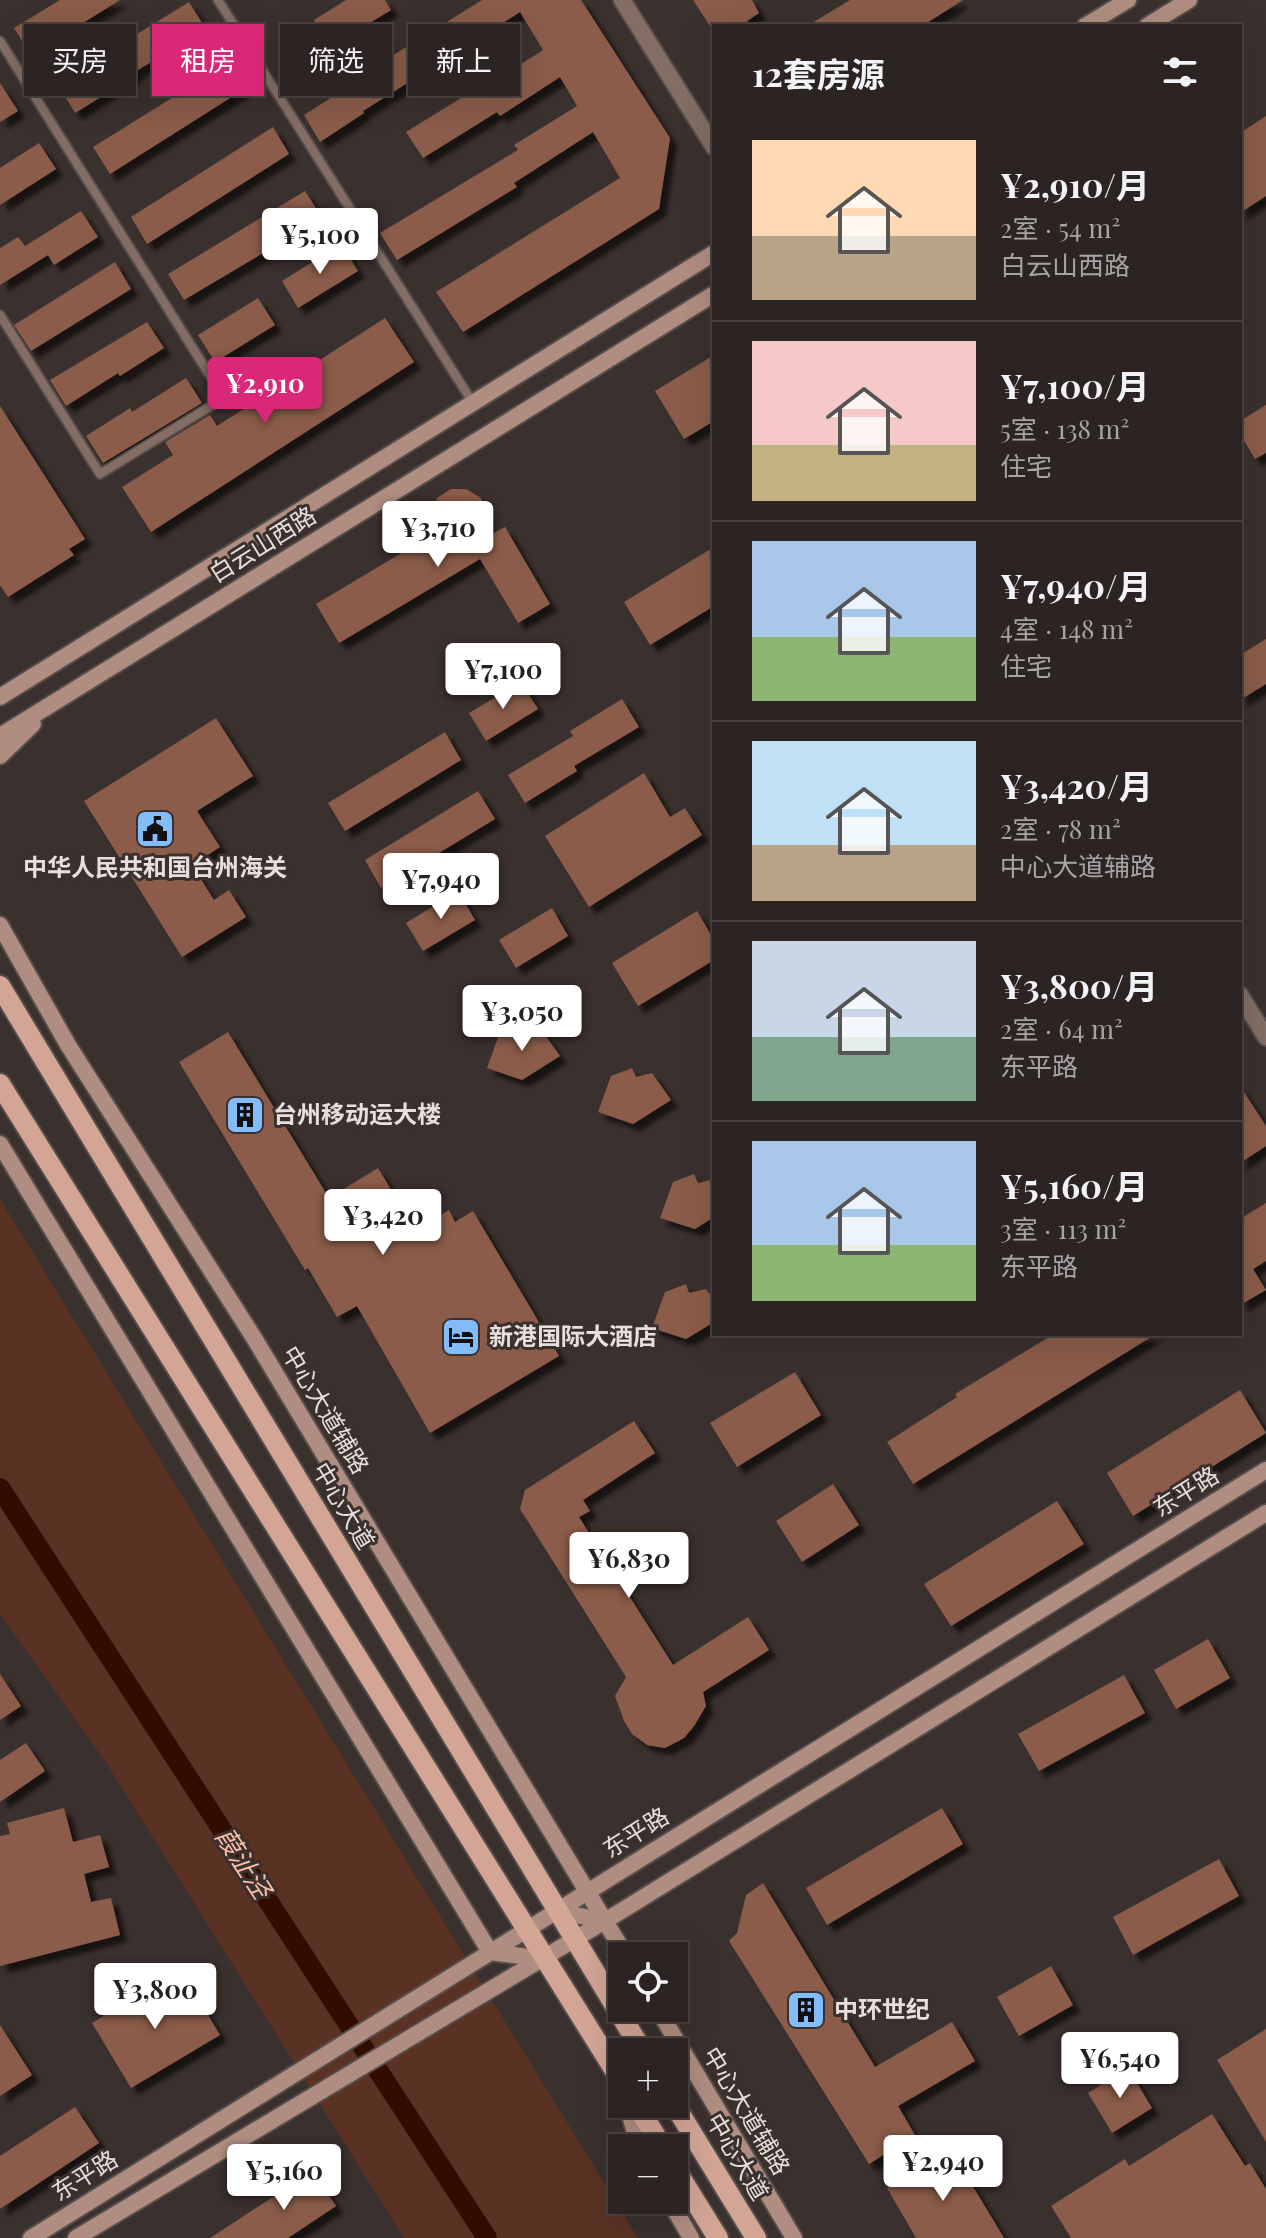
<!DOCTYPE html>
<html lang="zh">
<head>
<meta charset="utf-8">
<style>
  body { margin:0; font-family:"Playfair Display","Noto Sans SC",serif; background:#342c2a; color:#f1f3f6; height:100vh; display:flex; flex-direction:column; font-size:30px; white-space:nowrap }
  * { box-sizing:border-box; margin:0 }
  p { font-size:26px; color:#a6a4a5 }
  .icon { flex:none; width:44px; height:44px; fill:none; stroke:currentColor; stroke-width:2; stroke-linecap:round; stroke-linejoin:round }
  .map { position:relative; flex:1; overflow:hidden }
  .side { position:absolute; left:712px; top:24px; width:530px; height:1312px; display:flex; flex-direction:column; background:#2c2422; border-radius:0px; box-shadow:0 8px 32px #0002,0 0 0 2px #484140 }
  .side>* { flex:none }
  .guide { position:absolute; left:24px; top:24px; width:568px; height:72px; display:flex; gap:16px }
  .fabs { position:absolute; left:608px; top:1942px; display:grid; gap:16px }
  .fabs a { display:grid; place-items:center; width:80px; height:80px; border-radius:0px; background:#2c2422; box-shadow:0 8px 32px #0002,0 0 0 2px #484140; font-size:40px }
  .price { position:absolute; translate:-50% -68px; padding:0 18px; border-radius:8px; background:#fff; color:#222; font-size:26px; line-height:52px; filter:drop-shadow(0 2px 4px #0008) }
  .price::after { content:''; position:absolute; left:50%; top:48px; width:24px; height:18px; margin-left:-12px; background:inherit; clip-path:polygon(0 0,100% 0,50% 100%) }
  .price.current { background:#db2777; color:#fff }
  ul { padding:0; list-style:none }
  li { display:flex; align-items:center; gap:24px; height:200px; padding:0 40px }
  li+li { border-top:2px solid #484140 }
  li span { display:grid; place-items:center; flex:none; width:224px; height:160px; border-radius:0px; color:#555 }
  li>.icon { margin-inline-start:auto }
  span .icon { width:96px; height:96px; fill:#fffc; stroke-width:1 }
  li b { font-size:34px }
  h2 { display:flex; justify-content:space-between; align-items:center; height:96px; padding:0 40px; font-size:34px }
  .chip { padding:0 28px; border-radius:0px; background:#2c2422; box-shadow:0 8px 32px #0002,0 0 0 2px #484140; font-size:28px; line-height:72px }
  .chip.current { background:#db2777; color:#fff }
  .map>svg:first-child { display:block }
  .green { fill:#5a3224 }
  .lines { fill:none; stroke-linecap:round; stroke-linejoin:round }
  .canal { stroke:#330c00; stroke-width:20 }
  .building { fill:#8a5b4a; filter:url(#shadow) }
  .service-casing { stroke:#564c49; stroke-width:12 }
  .tertiary-casing { stroke:#564c49; stroke-width:20 }
  .secondary-casing { stroke:#564c49; stroke-width:20 }
  .primary-casing { stroke:#564c49; stroke-width:24 }
  .service { stroke:#836d65; stroke-width:8 }
  .tertiary { stroke:#836d65; stroke-width:16 }
  .secondary { stroke:#af8d80; stroke-width:16 }
  .primary { stroke:#d2a595; stroke-width:20 }
  .labels { text-anchor:middle; stroke-width:6; stroke-linejoin:round; paint-order:stroke }
  .street-label { font-size:24px; fill:#e6dfdd; stroke:#3a302d }
  .poi-label { font-size:24px; font-weight:bold; fill:#e6dfdd; stroke:#3a302d; text-anchor:start }
  .water-label { font-size:26px; font-style:italic; fill:#f9bca5; stroke:#3a302d }
</style>
</head>
<body>
<div class="map">
<svg width="1266" height="2238" viewBox="0 0 1266 2238">
  <defs>
    <filter id="shadow"><feDropShadow dx="7" dy="7" stdDeviation="2" flood-color="#0009"/></filter>
  </defs>
  <rect width="100%" height="100%" fill="#3a302d"/>
  <!-- green -->
  <path class="green" d="M0 1199 638 2238H404L105 1761 0 1614Z"/>
  <g class="lines">
    <!-- canal -->
    <path class="canal" d="M0 1488 487 2238"/>
  </g>
  <!-- building -->
  <g class="building">
    <path d="M60 0H120L31 55 14 28Z"/>
    <path d="M346 0H385L391 10 330 47 314 20Z"/>
    <path d="M482 0H581L670 138 659 209 463 332 436 292 620 178 593 132 514 183 517 187 397 260 380 233 518 150 514 145 577 106 560 77 500 116 497 112 423 158 406 132 466 95 468 98 543 50 520 12 363 111 364 113 320 142 304 115 367 75 366 72Z"/>
    <path d="M693 0H752L759 13 747 21 751 26H710Z"/>
    <path d="M850 0H963L922 26H807Z"/>
    <path d="M189 2 206 29 133 73 135 76 75 113 59 86 131 42 129 39Z"/>
    <path d="M233 60 249 86 110 174 93 147Z"/>
    <path d="M0 83 18 111 0 122Z"/>
    <path d="M1266 116V196L1240 213V133Z"/>
    <path d="M273 127 289 154 147 244 131 217Z"/>
    <path d="M39 143 56 169 0 205V168Z"/>
    <path d="M305 191 322 218 184 300 168 274Z"/>
    <path d="M81 211 98 237 54 265 48 255 0 285V248L18 237 25 246Z"/>
    <path d="M341 244 358 271 298 308 282 281Z"/>
    <path d="M115 262 131 289 31 351 14 325Z"/>
    <path d="M258 298 275 325 215 362 198 335Z"/>
    <path d="M385 318 414 362 151 532 122 487 173 455 165 442 210 415 217 426Z"/>
    <path d="M147 322 164 348 120 376 118 373 66 406 50 380Z"/>
    <path d="M714 355V421L684 439 655 391Z"/>
    <path d="M186 378 202 403 103 463 86 436 130 408 132 412Z"/>
    <path d="M1266 405V453L1255 459 1240 434V421Z"/>
    <path d="M0 406 85 539 69 549 74 555 8 597 0 585Z"/>
    <path d="M451 489H466L481 498 490 535 505 527 550 604 518 623 480 559 339 643 316 604 440 530 434 519V508L437 498Z"/>
    <path d="M709 550 714 559V606L650 645 624 602Z"/>
    <path d="M1266 639V684L1240 700V655Z"/>
    <path d="M521 682 538 709 486 741 469 713Z"/>
    <path d="M622 699 639 727 574 766 577 771 525 803 508 775 573 736 570 731Z"/>
    <path d="M216 718 253 776 197 811 220 847 192 865 214 900 229 890 246 917 182 957 84 801Z"/>
    <path d="M445 732 461 760 345 831 328 803Z"/>
    <path d="M644 773 670 817 685 808 702 835 589 907 545 836Z"/>
    <path d="M478 791 495 819 381 888 365 860Z"/>
    <path d="M458 891 475 920 423 951 406 923Z"/>
    <path d="M552 908 568 936 516 968 499 940Z"/>
    <path d="M697 911 714 940V960L638 1006 612 963Z"/>
    <path d="M521 1024 525 1033 541 1029 560 1056 522 1080 487 1068 500 1032Z"/>
    <path d="M228 1032 329 1198 378 1168 415 1230 449 1210 455 1222 473 1211 559 1356 430 1433 357 1306 337 1317 308 1268 305 1270 179 1062Z"/>
    <path d="M632 1068 636 1077 652 1073 671 1100 633 1124 598 1112 611 1076Z"/>
    <path d="M1240 1086 1266 1126V1146L1240 1163Z"/>
    <path d="M694 1174 698 1183 714 1179V1217L695 1229 660 1218 673 1182Z"/>
    <path d="M1266 1203V1261L1253 1269 1266 1290 1240 1305V1219Z"/>
    <path d="M686 1284 689 1293 706 1289 714 1300V1322L686 1339 652 1328 665 1292Z"/>
    <path d="M1054 1334H1156L913 1484 887 1442 957 1397 955 1394Z"/>
    <path d="M795 1372 821 1415 737 1467 710 1423Z"/>
    <path d="M1240 1390 1266 1433 1133 1516 1107 1473Z"/>
    <path d="M634 1421 655 1453 583 1500 590 1511 579 1517 673 1665 748 1617 769 1650 703 1692 706 1706 694 1726 684 1738 665 1748 647 1745 632 1734 624 1721 615 1696 626 1677 520 1509 525 1490Z"/>
    <path d="M833 1484 859 1525 802 1562 776 1521Z"/>
    <path d="M1057 1501 1084 1544 951 1626 924 1584Z"/>
    <path d="M1208 1639 1230 1678 1176 1709 1154 1670Z"/>
    <path d="M0 1674 21 1706 0 1720Z"/>
    <path d="M1124 1675 1145 1713 1039 1771 1018 1734Z"/>
    <path d="M26 1743 45 1771 0 1802V1760Z"/>
    <path d="M64 1808 73 1842 100 1835 109 1867 84 1874 91 1902 111 1898 120 1935 0 1966V1836L10 1834 7 1823Z"/>
    <path d="M942 1808 963 1844 827 1925 806 1888Z"/>
    <path d="M1219 1859 1239 1896 1133 1955 1113 1917Z"/>
    <path d="M763 1883 875 2067 952 2022 975 2061 898 2106 915 2135 869 2164 729 1941 737 1933 746 1895Z"/>
    <path d="M1051 1966 1073 2005 1019 2036 997 1997Z"/>
    <path d="M165 1979 173 1993 189 1983 220 2035 131 2088 92 2023Z"/>
    <path d="M0 2025 32 2075 0 2096Z"/>
    <path d="M1266 2029V2142L1217 2060Z"/>
    <path d="M1128 2068 1152 2108 1112 2133 1088 2093Z"/>
    <path d="M75 2107 99 2143 0 2209V2156Z"/>
    <path d="M1212 2114 1245 2166 1250 2163 1266 2189V2238H1071L1051 2206 1125 2159 1129 2166Z"/>
    <path d="M951 2150 1004 2238H916L887 2188Z"/>
    <path d="M313 2171 336 2206 288 2238H210Z"/>
  </g>
  <g class="lines">
    <defs>
      <g id="service">
        <path d="M218 0 473 403"/>
        <path d="M0 41 224 398 100 474 0 315"/>
      </g>
      <g id="tertiary">
        <path d="M622 0 714 147"/>
        <path d="M1240 995 1266 1037"/>
      </g>
      <g id="secondary">
        <path d="M1085 26 1128 0"/>
        <path d="M1147 26 1189 0"/>
        <path d="M0 697 714 253"/>
        <path d="M0 736 714 294"/>
        <path d="M0 756 33 724"/>
        <path d="M0 925 68 1045 254 1338 626 1956"/>
        <path d="M0 1144 490 1952"/>
        <path d="M556 1911 605 1921"/>
        <path d="M490 1952 544 1959"/>
        <path d="M657 2008 794 2238"/>
        <path d="M627 2104 639 2148"/>
        <path d="M669 2200 691 2238"/>
        <path d="M31 2238 1266 1470"/>
        <path d="M76 2238 605 1921 1266 1513"/>
      </g>
      <g id="primary">
        <path d="M0 986 643 2052"/>
        <path d="M0 1084 622 2082"/>
        <path d="M636 2104 663 2148"/>
        <path d="M674 2104 756 2238"/>
        <path d="M674 2167 718 2238"/>
      </g>
    </defs>
    <!-- service casing -->
    <use href="#service" class="service-casing"/>
    <!-- tertiary casing -->
    <use href="#tertiary" class="tertiary-casing"/>
    <!-- secondary casing -->
    <use href="#secondary" class="secondary-casing"/>
    <!-- primary casing -->
    <use href="#primary" class="primary-casing"/>
    <!-- service -->
    <use href="#service" class="service"/>
    <!-- tertiary -->
    <use href="#tertiary" class="tertiary"/>
    <!-- secondary -->
    <use href="#secondary" class="secondary"/>
    <!-- primary -->
    <use href="#primary" class="primary"/>
  </g>
  <!-- icons -->
  <defs>
    <symbol id="civic-square" viewBox="-11 -11 22 22"><rect x="-9" y="-9" width="18" height="18" rx="4" fill="#82bcfa" stroke="#3a302d"/><path d="M-.6-6.5H3V-4.5H.6V-3L4-1V1h2V6H-6V1h2V-1L-.6-3ZM-1.2 2.5V6h2.4V2.5Z" fill="#111"/></symbol>
    <symbol id="building-square" viewBox="-11 -11 22 22"><rect x="-9" y="-9" width="18" height="18" rx="4" fill="#82bcfa" stroke="#3a302d"/><path d="M-4-6H4V6H1V3H-1V6H-4ZM-2.5-4.3h1.7v1.8h-1.7ZM.8-4.3h1.7v1.8H.8ZM-2.5-1h1.7V.8h-1.7ZM.8-1h1.7V.8H.8Z" fill="#111"/></symbol>
    <symbol id="hotel-square" viewBox="-11 -11 22 22"><rect x="-9" y="-9" width="18" height="18" rx="4" fill="#82bcfa" stroke="#3a302d"/><path d="M-6-4.5h1.5V1H6V5H4.5V3h-9V5H-6ZM-4 0a1.8 1.8 0 1 1 3.6 0ZM.5 0V-2.5h3Q6-2.5 6 0Z" fill="#111"/></symbol>
  </defs>
  <g fill-rule="evenodd">
    <use href="#civic-square" x="133" y="807" width="44" height="44"/>
    <use href="#building-square" x="223" y="1093" width="44" height="44"/>
    <use href="#hotel-square" x="439" y="1315" width="44" height="44"/>
    <use href="#building-square" x="784" y="1988" width="44" height="44"/>
  </g>
  <g class="labels">
    <!-- street labels -->
    <g class="street-label">
      <text transform="translate(263 545) rotate(-32)" y="8">白云山西路</text>
      <text transform="translate(325 1410) rotate(59)" y="8">中心大道辅路</text>
      <text transform="translate(1186 1492) rotate(-32)" y="8">东平路</text>
      <text transform="translate(343 1506) rotate(59)" y="8">中心大道</text>
      <text transform="translate(636 1833) rotate(-32)" y="8">东平路</text>
      <text transform="translate(746 2111) rotate(59)" y="8">中心大道辅路</text>
      <text transform="translate(737 2157) rotate(59)" y="8">中心大道</text>
      <text transform="translate(85 2176) rotate(-32)" y="8">东平路</text>
    </g>
    <!-- poi labels -->
    <g class="poi-label">
      <text x="155" y="876" text-anchor="middle">中华人民共和国台州海关</text>
      <text x="273" y="1123">台州移动运大楼</text>
      <text x="489" y="1345">新港国际大酒店</text>
      <text x="834" y="2018">中环世纪</text>
    </g>
    <!-- water labels -->
    <g class="water-label">
      <text transform="translate(243 1863) rotate(57)" y="9">葭沚泾</text>
    </g>
  </g>
</svg>
<div class="fabs">
<a><svg class="icon" aria-label="locate" viewBox="0 0 24 24"><circle cx="12" cy="12" r="6"/><path d="M12 2v4M12 18v4M2 12h4M18 12h4"/></svg></a>
<a>+</a>
<a>−</a>
</div>
<b class="price" style="left:320px;top:276px">¥5,100</b>
<b class="price current" style="left:265px;top:425px">¥2,910</b>
<b class="price" style="left:438px;top:569px">¥3,710</b>
<b class="price" style="left:503px;top:711px">¥7,100</b>
<b class="price" style="left:441px;top:921px">¥7,940</b>
<b class="price" style="left:522px;top:1053px">¥3,050</b>
<b class="price" style="left:383px;top:1257px">¥3,420</b>
<b class="price" style="left:629px;top:1600px">¥6,830</b>
<b class="price" style="left:155px;top:2031px">¥3,800</b>
<b class="price" style="left:1120px;top:2100px">¥6,540</b>
<b class="price" style="left:943px;top:2203px">¥2,940</b>
<b class="price" style="left:284px;top:2212px">¥5,160</b>
<div class="guide">
<a class="chip">买房</a>
<a class="chip current">租房</a>
<a class="chip">筛选</a>
<a class="chip">新上</a>
</div>
<section class="side">
<h2>12套房源<svg class="icon" aria-label="filters" viewBox="0 0 24 24"><path d="M4 7h16M4 17h16"/><circle cx="9" cy="7" r="2"/><circle cx="15" cy="17" r="2"/></svg></h2>
<ul>
<li><span style="background:linear-gradient(#ffd9b3 60%,#b9a48a 0)"><svg class="icon" aria-label="home" viewBox="0 0 24 24"><path d="M3 11l9-7 9 7M6 9v11h12V9"/></svg></span><div><b>¥2,910/月</b><p>2室 · 54 m²</p><p>白云山西路</p></div></li>
<li><span style="background:linear-gradient(#f6c9c9 65%,#c2b280 0)"><svg class="icon" aria-label="home" viewBox="0 0 24 24"><path d="M3 11l9-7 9 7M6 9v11h12V9"/></svg></span><div><b>¥7,100/月</b><p>5室 · 138 m²</p><p>住宅</p></div></li>
<li><span style="background:linear-gradient(#a9c7e8 60%,#8fb573 0)"><svg class="icon" aria-label="home" viewBox="0 0 24 24"><path d="M3 11l9-7 9 7M6 9v11h12V9"/></svg></span><div><b>¥7,940/月</b><p>4室 · 148 m²</p><p>住宅</p></div></li>
<li><span style="background:linear-gradient(#bfe0f5 65%,#b9a48a 0)"><svg class="icon" aria-label="home" viewBox="0 0 24 24"><path d="M3 11l9-7 9 7M6 9v11h12V9"/></svg></span><div><b>¥3,420/月</b><p>2室 · 78 m²</p><p>中心大道辅路</p></div></li>
<li><span style="background:linear-gradient(#c9d6e8 60%,#7fa58c 0)"><svg class="icon" aria-label="home" viewBox="0 0 24 24"><path d="M3 11l9-7 9 7M6 9v11h12V9"/></svg></span><div><b>¥3,800/月</b><p>2室 · 64 m²</p><p>东平路</p></div></li>
<li><span style="background:linear-gradient(#a9c7e8 65%,#8fb573 0)"><svg class="icon" aria-label="home" viewBox="0 0 24 24"><path d="M3 11l9-7 9 7M6 9v11h12V9"/></svg></span><div><b>¥5,160/月</b><p>3室 · 113 m²</p><p>东平路</p></div></li>
</ul>
</section>
</div>
</body>
</html>
